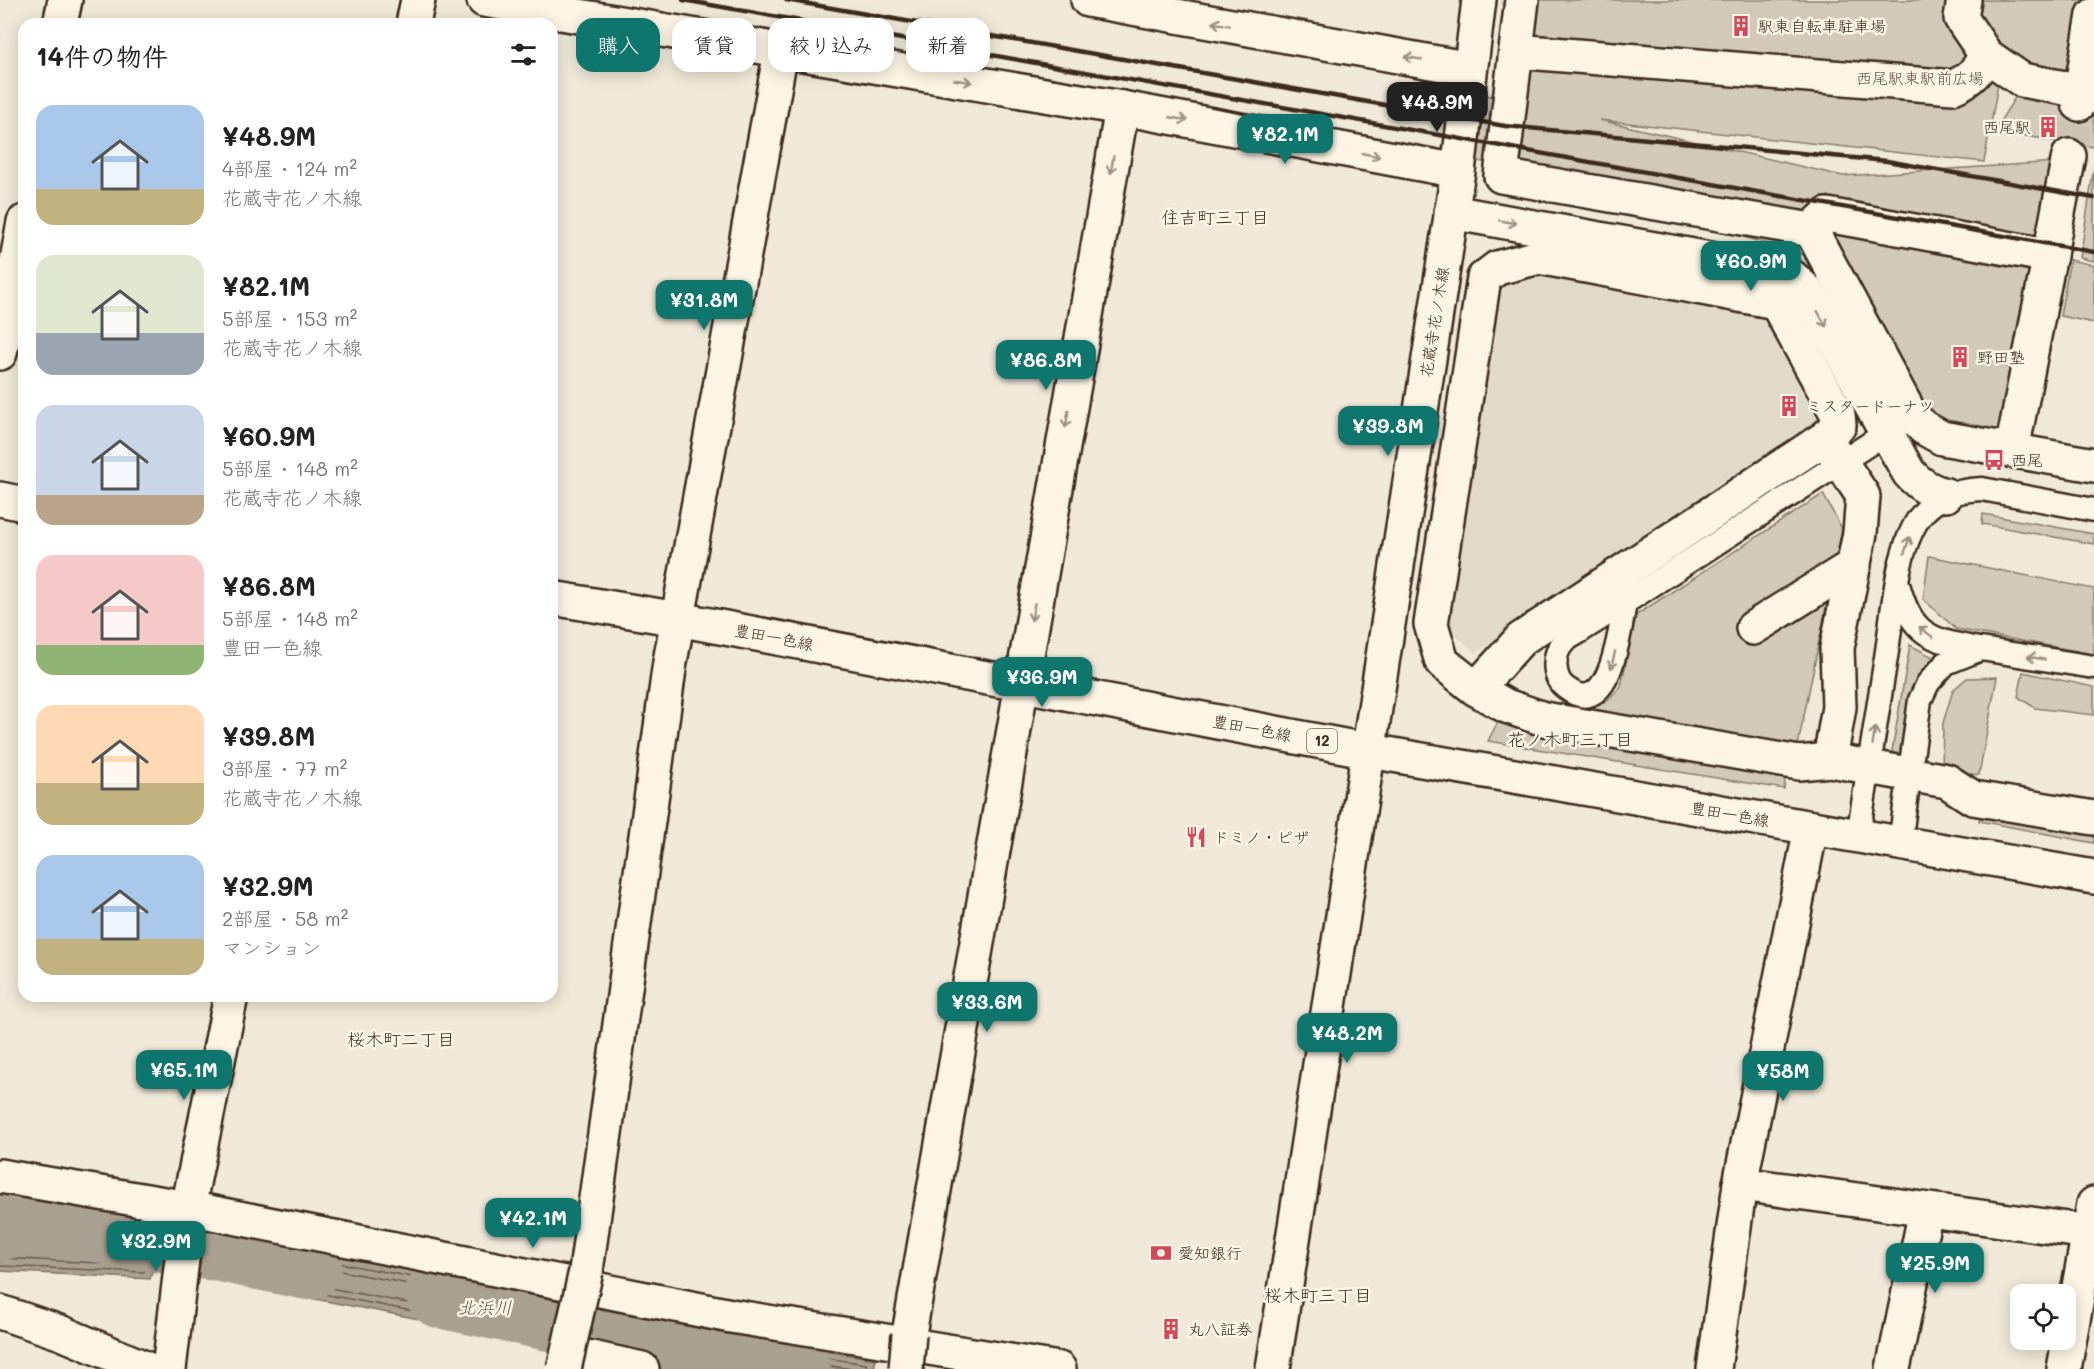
<!DOCTYPE html>
<html lang="ja">
<head>
<meta charset="utf-8">
<style>
  body { margin:0; font-family:Mali,"Klee One",sans-serif; background:#f6f6f6; color:#222; height:100vh; display:flex; flex-direction:column; font-size:22px; white-space:nowrap }
  * { box-sizing:border-box; margin:0 }
  p { font-size:20px; color:#767676 }
  .icon { flex:none; width:33px; height:33px; fill:none; stroke:currentColor; stroke-width:2; stroke-linecap:round; stroke-linejoin:round }
  .map { position:relative; flex:1; overflow:hidden }
  .panel { position:absolute; left:18px; top:18px; width:540px; height:984px; display:flex; flex-direction:column; background:#fff; border-radius:18px; box-shadow:0 3px 15px #0003 }
  .panel>* { flex:none }
  .guide { position:absolute; left:576px; top:18px; width:570px; height:54px; display:flex; gap:12px }
  .controls { position:absolute; left:2010px; top:1284px; display:grid; gap:12px }
  .controls a { display:grid; place-items:center; width:66px; height:66px; border-radius:12px; background:#fff; box-shadow:0 3px 15px #0003; font-size:30px }
  .price { position:absolute; translate:-50% -51px; padding:0 14px; border-radius:12px; background:#0f766e; color:#fff; font-size:20px; line-height:39px; filter:drop-shadow(0 2px 3px #0008) }
  .price::after { content:''; position:absolute; left:50%; top:36px; width:18px; height:14px; margin-left:-9px; background:inherit; clip-path:polygon(0 0,100% 0,50% 100%) }
  .price.current { background:#222; color:#fff }
  ul { padding:0; list-style:none }
  li { display:flex; align-items:center; gap:18px; height:150px; padding:0 18px }
  li span { display:grid; place-items:center; flex:none; width:168px; height:120px; border-radius:18px; color:#555 }
  li>.icon { margin-inline-start:auto }
  span .icon { width:72px; height:72px; fill:#fffc; stroke-width:1 }
  li b { font-size:26px }
  h2 { display:flex; justify-content:space-between; align-items:center; height:72px; padding:0 18px; font-size:26px }
  .chip { padding:0 21px; border-radius:18px; background:#fff; box-shadow:0 3px 15px #0003; font-size:21px; line-height:54px }
  .chip.current { background:#0f766e; color:#fff }
  .map>svg:first-child { display:block }
  .built { fill:#e1d9c9 }
  .green { fill:#d2c9ba; stroke:#867a6c; stroke-width:1.5 }
  .water { fill:#aaa091; stroke:#7e7163; stroke-width:1.5 }
  .lines { fill:none; stroke-linecap:round; stroke-linejoin:round }
  .shore { stroke:#67594c; stroke-width:1.5 }
  .river { stroke:#aaa091; stroke-width:68 }
  .street-tunnel { stroke:#ccc3b4; stroke-width:33; stroke-dasharray:33 16; stroke-linecap:butt }
  .lane-casing { stroke:#3b2a1e; stroke-width:27 }
  .street-casing { stroke:#3b2a1e; stroke-width:38 }
  .secondary-casing { stroke:#3b2a1e; stroke-width:38 }
  .primary-casing { stroke:#3b2a1e; stroke-width:38 }
  .lane { stroke:#fcf5e5; stroke-width:22 }
  .street { stroke:#fcf5e5; stroke-width:33 }
  .secondary { stroke:#fcf5e5; stroke-width:33 }
  .primary { stroke:#fcf5e5; stroke-width:33 }
  .rail { stroke:#3b2a1e; stroke-width:4.5 }
  .street-bridge-casing { stroke:#3b2a1e; stroke-width:38; stroke-linecap:butt }
  .street-bridge { stroke:#fcf5e5; stroke-width:33 }
  .oneway { stroke:#9c9082 }
  .labels { text-anchor:middle; stroke-width:5; stroke-linejoin:round; paint-order:stroke }
  .shield { fill:#fcf5e5; stroke:#75675a; stroke-width:1.5 }
  .shield-label { font-size:15px; font-weight:bold; fill:#3b2a1e }
  .poi-label { font-size:16px; fill:#3b2a1e; stroke:#fcf5e5; text-anchor:start }
  .park-label { font-size:16px; fill:#615245; stroke:#fcf5e5 }
  .street-label { font-size:16px; fill:#3b2a1e; stroke:#fcf5e5 }
  .neighbourhood-label { font-size:18px; fill:#3b2a1e; stroke:#fcf5e5 }
  .water-label { font-size:18px; font-style:italic; fill:#625346; stroke:#fcf5e5 }
</style>
</head>
<body>
<div class="map">
<svg width="2094" height="1369" viewBox="0 0 2094 1369">
  <rect width="100%" height="100%" fill="#f0e9d9"/>
  <filter id="ink" filterUnits="userSpaceOnUse"><feTurbulence type="fractalNoise" baseFrequency=".0167" numOctaves="2"/><feDisplacementMap in="SourceGraphic" scale="12" xChannelSelector="R" yChannelSelector="G"/><feConvolveMatrix kernelMatrix="1 2 1 2 8 2 1 2 1" color-interpolation-filters="sRGB"/></filter>
  <g filter="url(#ink)">
    <!-- built -->
    <path class="built" d="M1536 265 1766 306 1830 420 1476 653 1442 623 1497 281Z"/>
    <!-- green -->
    <g class="green">
      <path d="M1534 0H2087L2071 94H2094V147L1994 131 2016 96 2055 94 1998 84 1984 162 1600 120 1843 176 2087 160 2021 468 1902 424 1802 254 1472 159 1482 94 1521 103Z"/>
      <path d="M2094 167V261L2080 258Z"/>
      <path d="M2070 260 2094 265V323L2060 316Z"/>
      <path d="M1823 494 1842 529 1798 745 1586 711 1608 700 1621 686 1636 615Z"/>
      <path d="M1983 514 2094 534V544L1982 524Z"/>
      <path d="M1929 556 2094 589V654L1956 629 1923 599Z"/>
      <path d="M1910 645 1933 657 1901 758 1891 757Z"/>
      <path d="M2023 672 2094 687V715L2035 708 2018 697Z"/>
      <path d="M1997 677 1979 775 1942 770 1943 723 1953 690 1967 678Z"/>
      <path d="M1501 716 1787 766 1784 789 1488 741Z"/>
      <path d="M1984 806 2094 827V843L1979 821Z"/>
      <path d="M578 1343 724 1369H572Z"/>
    </g>
    <!-- water -->
    <g class="water">
      <path d="M8 1201 164 1225 150 1279 0 1271V1203Z"/>
      <path d="M219 1234 534 1293 524 1339 216 1280Z"/>
      <path d="M584 1315 876 1359 874 1369H724L578 1343Z"/>
    </g>
    <g class="lines">
      <!-- shore -->
      <g class="shore">
        <path d="M0 1209 9 1207 153 1229 156 1232 144 1272 0 1266"/>
        <path d="M0 1216 10 1215 144 1235 146 1238 138 1265 0 1258"/>
        <path d="M0 1225 11 1224 133 1243 135 1246 131 1255 0 1249"/>
        <path d="M227 1242 524 1298 526 1301 520 1329 517 1331 224 1275 222 1273 224 1245Z"/>
        <path d="M235 1251 515 1304 517 1306 515 1320 511 1323 232 1269 231 1254Z"/>
        <path d="M593 1322 866 1364 869 1369"/>
        <path d="M589 1339 709 1360 713 1364 714 1369"/>
        <path d="M722 1369 720 1360 712 1352 713 1349 852 1369"/>
        <path d="M731 1369 733 1360 792 1369"/>
      </g>
      <!-- river -->
      <g class="river">
        <path d="M0 1227 25 1217 226 1249 308 1266"/>
        <path d="M440 1294 796 1369"/>
      </g>
      <!-- street-tunnel -->
      <path class="street-tunnel" d="M2069 156 2079 104"/>
      <defs>
        <g id="lane">
          <path d="M1898 584C1912 636 1930 640 1979 649"/>
          <path d="M1625 603C1620 627 1611 723 1566 688 1553 679 1552 655 1563 643 1568 637 1579 633 1585 628 1606 615 1626 602 1646 589 1726 537 1806 485 1886 433"/>
          <path d="M1858 836C1868 774 1878 712 1887 651 1893 611 1896 552 1919 518 1934 497 1957 490 1982 489L2094 510"/>
          <path d="M1900 843 1920 700 1928 683 1946 663 1981 649 2094 667"/>
        </g>
        <g id="street">
          <path d="M1522 0 1501 176 1811 230 1910 414 1924 428 1942 438 2094 465"/>
          <path d="M1964 0 1961 18 1986 55 2022 80 2081 91 2079 104"/>
          <path d="M60 24 65 0"/>
          <path d="M1516 51 1953 87C1970 80 1978 71 1986 55"/>
          <path d="M2081 91 2094 15"/>
          <path d="M1451 212 1776 271 1791 276 1806 290 1909 473C1920 485 1930 491 1946 495"/>
          <path d="M1811 230 1827 215 2050 256"/>
          <path d="M0 353 24 222"/>
          <path d="M1825 438 1863 496 1860 533 1837 648 1839 707 1830 760"/>
          <path d="M2012 450 2069 156"/>
          <path d="M1753 628 1854 565"/>
          <path d="M1476 689 1521 639 1825 438 1839 425 1838 415 1776 302 1539 257 1497 268 1484 278 1431 624 1442 662 1476 689 1506 706 1544 719 1799 763 1830 760 1947 781 1973 798 2094 818"/>
          <path d="M0 1176 188 1208 731 1316 1059 1369"/>
          <path d="M1740 1184 2089 1232"/>
          <path d="M586 1271 670 662 781 51"/>
          <path d="M909 1334 1122 108"/>
          <path d="M568 1353 642 1369"/>
          <path d="M1714 1369 1740 1184 1811 828"/>
          <path d="M1893 1369 1926 1210"/>
          <path d="M2064 1369 2094 1204"/>
        </g>
        <g id="secondary">
          <path d="M484 0 1122 108 1458 171"/>
          <path d="M1088 0 1470 69"/>
          <path d="M413 24 418 0"/>
          <path d="M0 1312 62 1333 147 1369"/>
          <path d="M169 1369 188 1208 231 996"/>
          <path d="M1273 1369 1458 171 1479 0"/>
        </g>
        <g id="primary">
          <path d="M0 499 24 504"/>
          <path d="M552 598 678 619 1370 751 2094 877"/>
        </g>
      </defs>
      <!-- lane casing -->
      <use href="#lane" class="lane-casing"/>
      <!-- street casing -->
      <use href="#street" class="street-casing"/>
      <!-- secondary casing -->
      <use href="#secondary" class="secondary-casing"/>
      <!-- primary casing -->
      <use href="#primary" class="primary-casing"/>
      <!-- lane -->
      <use href="#lane" class="lane"/>
      <!-- street -->
      <use href="#street" class="street"/>
      <!-- secondary -->
      <use href="#secondary" class="secondary"/>
      <!-- primary -->
      <use href="#primary" class="primary"/>
      <!-- rail -->
      <g class="rail">
        <path d="M683 0 2094 252"/>
        <path d="M786 0 1505 126 1887 161 2094 198"/>
      </g>
      <defs>
        <g id="street-bridge">
          <path d="M564 1369 586 1271"/>
          <path d="M906 1369 909 1334"/>
        </g>
      </defs>
      <!-- street-bridge casing -->
      <use href="#street-bridge" class="street-bridge-casing"/>
      <!-- street-bridge -->
      <use href="#street-bridge" class="street-bridge"/>
    </g>
    <!-- one-way arrows -->
    <defs><path id="oneway-shaft" d="M-6 0H5M1.5-3L5.5 0L1.5 3" fill="none" stroke-width="1.6" stroke-linecap="round" stroke-linejoin="round" transform="scale(1.5)"/></defs>
    <g class="oneway">
      <use href="#oneway-shaft" transform="translate(1221 24) rotate(-170)"/>
      <use href="#oneway-shaft" transform="translate(1413 58) rotate(-170)"/>
      <use href="#oneway-shaft" transform="translate(963 81) rotate(9)"/>
      <use href="#oneway-shaft" transform="translate(1179 119) rotate(11)"/>
      <use href="#oneway-shaft" transform="translate(1371 155) rotate(11)"/>
      <use href="#oneway-shaft" transform="translate(1112 165) rotate(100)"/>
      <use href="#oneway-shaft" transform="translate(1508 222) rotate(10)"/>
      <use href="#oneway-shaft" transform="translate(1822 319) rotate(61)"/>
      <use href="#oneway-shaft" transform="translate(1067 419) rotate(100)"/>
      <use href="#oneway-shaft" transform="translate(1907 545) rotate(-73)"/>
      <use href="#oneway-shaft" transform="translate(1033 612) rotate(100)"/>
      <use href="#oneway-shaft" transform="translate(1926 632) rotate(-143)"/>
      <use href="#oneway-shaft" transform="translate(2036 658) rotate(-170)"/>
      <use href="#oneway-shaft" transform="translate(1613 660) rotate(104)"/>
      <use href="#oneway-shaft" transform="translate(1874 736) rotate(-81)"/>
    </g>
  </g>
  <!-- icons -->
  <defs>
    <symbol id="building-bare" viewBox="-9 -9 18 18"><path d="M-4-6H4V6H1V3H-1V6H-4ZM-2.5-4.3h1.7v1.8h-1.7ZM.8-4.3h1.7v1.8H.8ZM-2.5-1h1.7V.8h-1.7ZM.8-1h1.7V.8H.8Z" fill="#d1495b" stroke="#fcf5e5" stroke-width="2.5" paint-order="stroke"/></symbol>
    <symbol id="bus-bare" viewBox="-9 -9 18 18"><path d="M-5-6H5V4H4V6H2V4H-2V6H-4V4H-5ZM-3.5-4V0h7V-4ZM-3.5 1.2v1.5H-2V1.2ZM2 1.2v1.5H3.5V1.2Z" fill="#d1495b" stroke="#fcf5e5" stroke-width="2.5" paint-order="stroke"/></symbol>
    <symbol id="restaurant-bare" viewBox="-9 -9 18 18"><path d="M-5-6h1v4h1v-4h1v4h1v-4h1v5L-1.5 .5V6h-2V.5L-5-1ZM5-6V6H3V1.5H1.5Q1.5-4 5-6Z" fill="#d1495b" stroke="#fcf5e5" stroke-width="2.5" paint-order="stroke"/></symbol>
    <symbol id="bank-bare" viewBox="-9 -9 18 18"><path d="M-6-4H6V4H-6ZM0-2.3a2.3 2.3 0 1 0 0 4.6a2.3 2.3 0 1 0 0-4.6Z" fill="#d1495b" stroke="#fcf5e5" stroke-width="2.5" paint-order="stroke"/></symbol>
  </defs>
  <g fill-rule="evenodd">
    <use href="#building-bare" x="1726" y="11" width="30" height="30"/>
    <use href="#building-bare" x="2033" y="112" width="30" height="30"/>
    <use href="#building-bare" x="1945" y="342" width="30" height="30"/>
    <use href="#building-bare" x="1774" y="391" width="30" height="30"/>
    <use href="#bus-bare" x="1979" y="445" width="30" height="30"/>
    <use href="#restaurant-bare" x="1181" y="822" width="30" height="30"/>
    <use href="#bank-bare" x="1146" y="1238" width="30" height="30"/>
    <use href="#building-bare" x="1156" y="1314" width="30" height="30"/>
  </g>
  <g class="labels">
    <!-- shield labels -->
    <rect class="shield" x="1307" y="729" width="30" height="24" rx="4.5"/>
    <g class="shield-label">
      <text x="1322" y="746">12</text>
    </g>
    <!-- poi labels -->
    <g class="poi-label">
      <text x="1758" y="32">駅東自転車駐車場</text>
      <text x="2031" y="133" text-anchor="end">西尾駅</text>
      <text x="1977" y="363">野田塾</text>
      <text x="1806" y="412">ミスタードーナツ</text>
      <text x="2011" y="466">西尾</text>
      <text x="1213" y="843">ドミノ・ピザ</text>
      <text x="1178" y="1259">愛知銀行</text>
      <text x="1188" y="1335">丸八証券</text>
    </g>
    <!-- park labels -->
    <g class="park-label">
      <text x="1920" y="84">西尾駅東駅前広場</text>
    </g>
    <!-- street labels -->
    <g class="street-label">
      <text transform="translate(1434 322) rotate(-81)" y="6">花蔵寺花ノ木線</text>
      <text transform="translate(774 637) rotate(11)" y="6">豊田一色線</text>
      <text transform="translate(1252 728) rotate(11)" y="6">豊田一色線</text>
      <text transform="translate(1730 814) rotate(10)" y="6">豊田一色線</text>
    </g>
    <!-- neighbourhood labels -->
    <g class="neighbourhood-label">
      <text x="1215" y="224">住吉町三丁目</text>
      <text x="1570" y="746">花ノ木町三丁目</text>
      <text x="401" y="1046">桜木町二丁目</text>
      <text x="1318" y="1302">桜木町三丁目</text>
    </g>
    <!-- water labels -->
    <g class="water-label">
      <text x="485" y="1314">北浜川</text>
    </g>
  </g>
</svg>
<div class="controls">
<a><svg class="icon" aria-label="locate" viewBox="0 0 24 24"><circle cx="12" cy="12" r="6"/><path d="M12 2v4M12 18v4M2 12h4M18 12h4"/></svg></a>
</div>
<b class="price current" style="left:1437px;top:133px">¥48.9M</b>
<b class="price" style="left:1285px;top:165px">¥82.1M</b>
<b class="price" style="left:1751px;top:292px">¥60.9M</b>
<b class="price" style="left:704px;top:331px">¥31.8M</b>
<b class="price" style="left:1046px;top:391px">¥86.8M</b>
<b class="price" style="left:1388px;top:457px">¥39.8M</b>
<b class="price" style="left:1042px;top:708px">¥36.9M</b>
<b class="price" style="left:987px;top:1033px">¥33.6M</b>
<b class="price" style="left:1347px;top:1064px">¥48.2M</b>
<b class="price" style="left:184px;top:1101px">¥65.1M</b>
<b class="price" style="left:1783px;top:1102px">¥58M</b>
<b class="price" style="left:533px;top:1249px">¥42.1M</b>
<b class="price" style="left:156px;top:1272px">¥32.9M</b>
<b class="price" style="left:1935px;top:1294px">¥25.9M</b>
<div class="guide">
<a class="chip current">購入</a>
<a class="chip">賃貸</a>
<a class="chip">絞り込み</a>
<a class="chip">新着</a>
</div>
<section class="panel">
<h2>14件の物件<svg class="icon" aria-label="filters" viewBox="0 0 24 24"><path d="M4 7h16M4 17h16"/><circle cx="9" cy="7" r="2"/><circle cx="15" cy="17" r="2"/></svg></h2>
<ul>
<li><span style="background:linear-gradient(#a9c7e8 70%,#c2b280 0)"><svg class="icon" aria-label="home" viewBox="0 0 24 24"><path d="M3 11l9-7 9 7M6 9v11h12V9"/></svg></span><div><b>¥48.9M</b><p>4部屋 · 124 m²</p><p>花蔵寺花ノ木線</p></div></li>
<li><span style="background:linear-gradient(#dfe7d0 65%,#9aa5b1 0)"><svg class="icon" aria-label="home" viewBox="0 0 24 24"><path d="M3 11l9-7 9 7M6 9v11h12V9"/></svg></span><div><b>¥82.1M</b><p>5部屋 · 153 m²</p><p>花蔵寺花ノ木線</p></div></li>
<li><span style="background:linear-gradient(#c9d6e8 75%,#b9a48a 0)"><svg class="icon" aria-label="home" viewBox="0 0 24 24"><path d="M3 11l9-7 9 7M6 9v11h12V9"/></svg></span><div><b>¥60.9M</b><p>5部屋 · 148 m²</p><p>花蔵寺花ノ木線</p></div></li>
<li><span style="background:linear-gradient(#f6c9c9 75%,#8fb573 0)"><svg class="icon" aria-label="home" viewBox="0 0 24 24"><path d="M3 11l9-7 9 7M6 9v11h12V9"/></svg></span><div><b>¥86.8M</b><p>5部屋 · 148 m²</p><p>豊田一色線</p></div></li>
<li><span style="background:linear-gradient(#ffd9b3 65%,#c2b280 0)"><svg class="icon" aria-label="home" viewBox="0 0 24 24"><path d="M3 11l9-7 9 7M6 9v11h12V9"/></svg></span><div><b>¥39.8M</b><p>3部屋 · 77 m²</p><p>花蔵寺花ノ木線</p></div></li>
<li><span style="background:linear-gradient(#a9c7e8 70%,#c2b280 0)"><svg class="icon" aria-label="home" viewBox="0 0 24 24"><path d="M3 11l9-7 9 7M6 9v11h12V9"/></svg></span><div><b>¥32.9M</b><p>2部屋 · 58 m²</p><p>マンション</p></div></li>
</ul>
</section>
</div>
</body>
</html>
